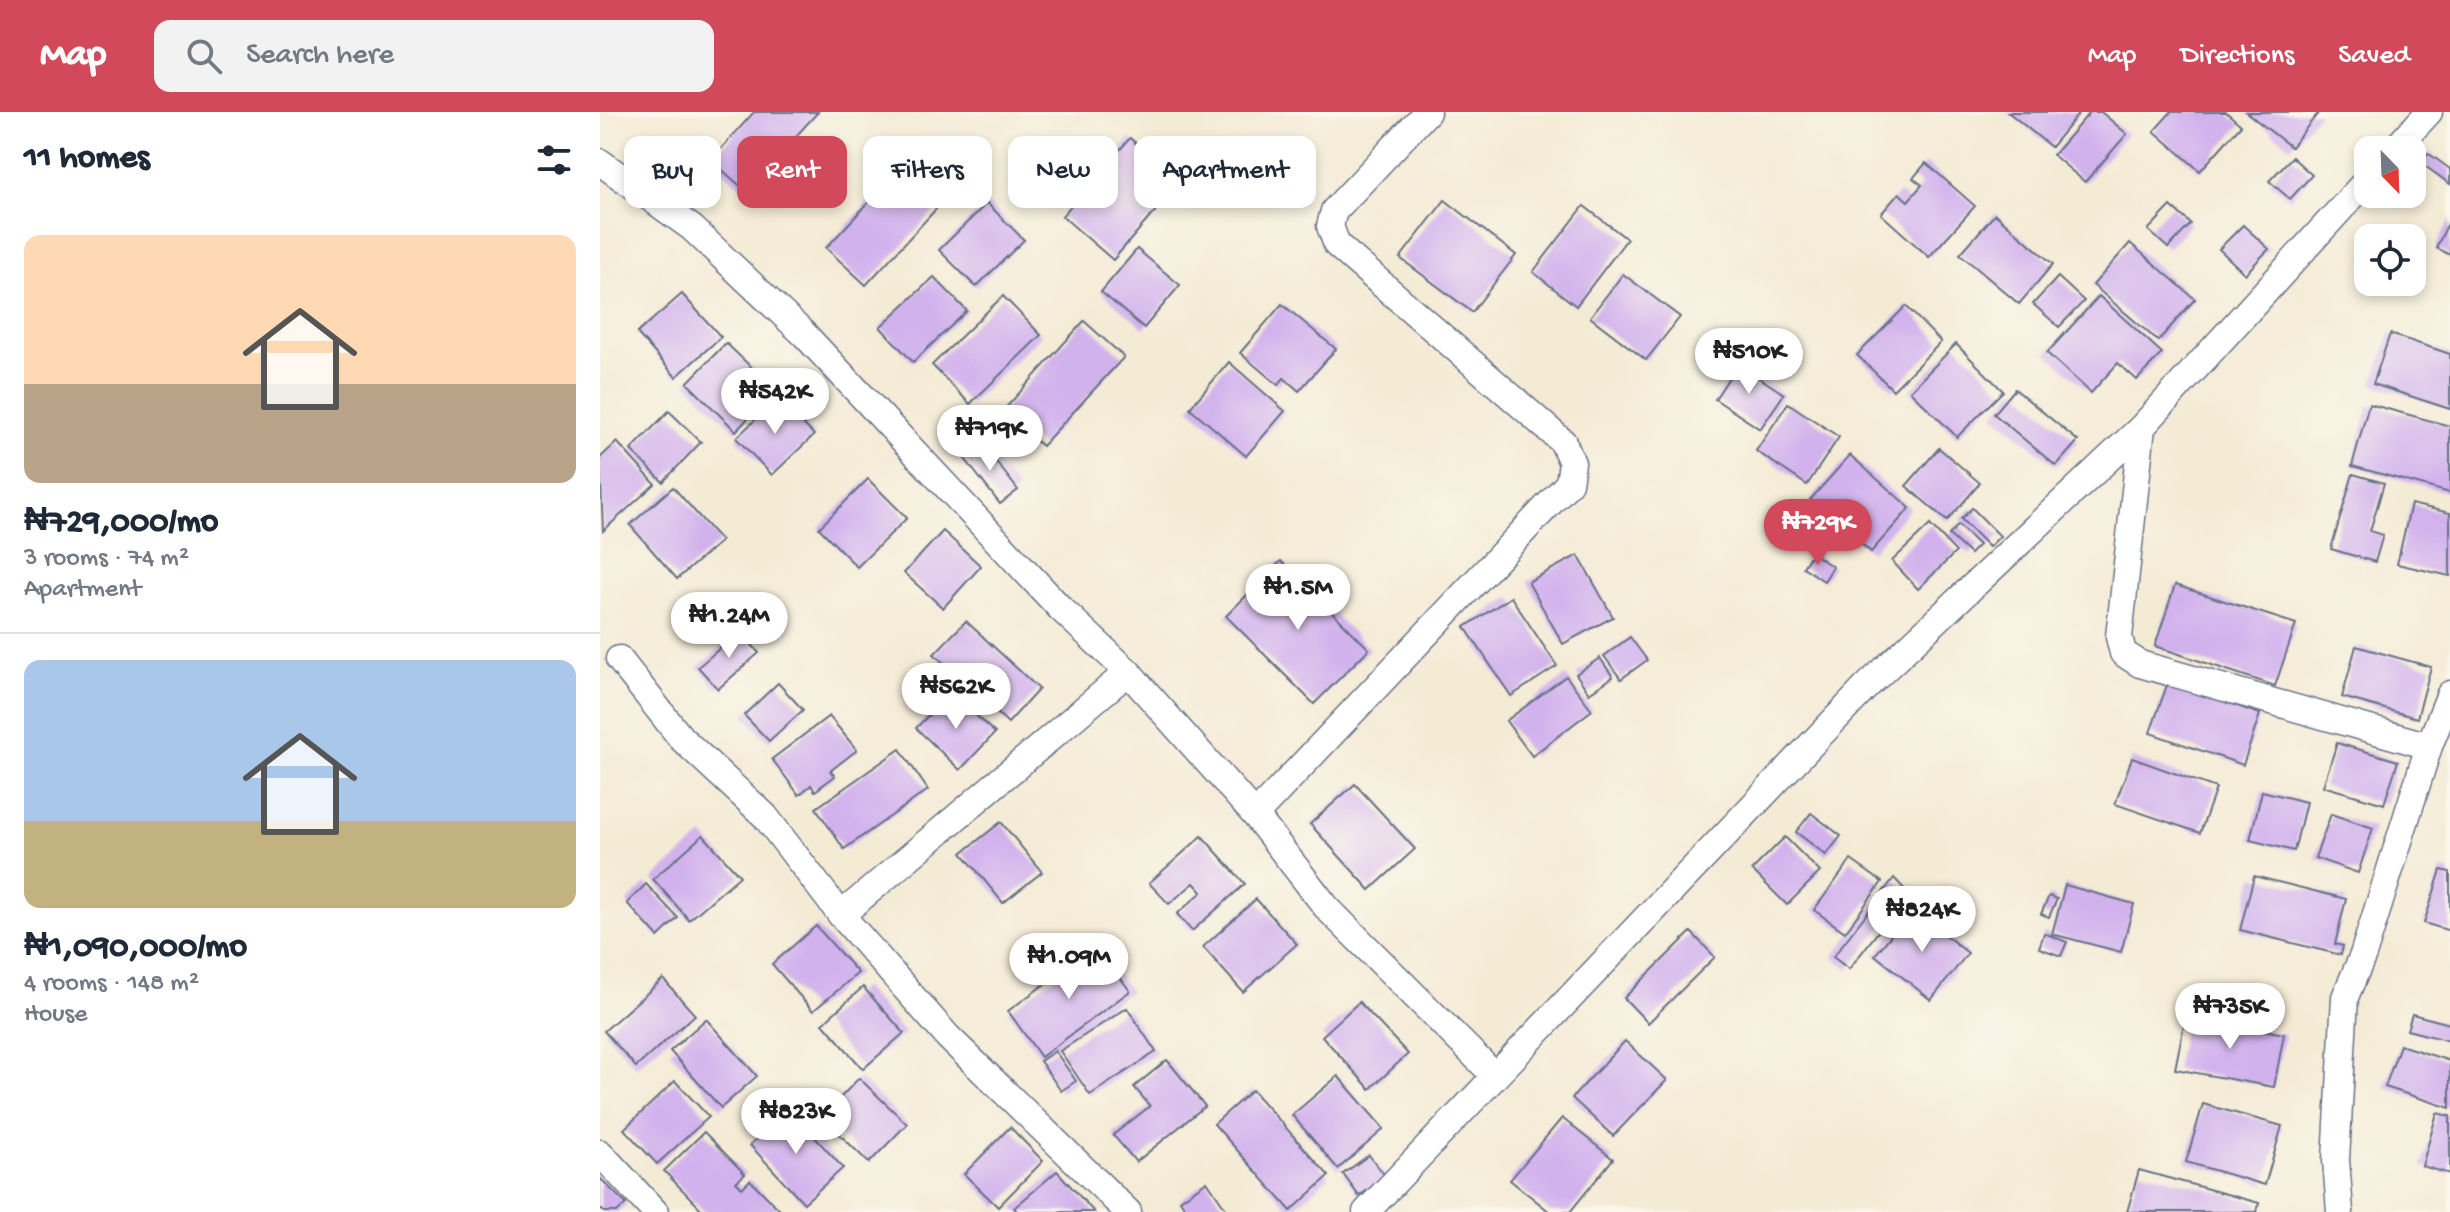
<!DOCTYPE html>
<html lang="en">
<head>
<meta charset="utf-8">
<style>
  body { margin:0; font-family:"Gochi Hand",sans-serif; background:#f2f2f3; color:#1f2937; height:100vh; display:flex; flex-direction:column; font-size:30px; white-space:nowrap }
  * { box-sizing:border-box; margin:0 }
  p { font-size:26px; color:#747a83 }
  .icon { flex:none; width:44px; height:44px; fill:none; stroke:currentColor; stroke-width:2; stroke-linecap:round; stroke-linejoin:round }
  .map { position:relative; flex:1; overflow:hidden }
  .side { display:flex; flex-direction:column; background:#fff; width:600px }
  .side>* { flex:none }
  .hud { position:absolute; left:24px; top:24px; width:760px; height:72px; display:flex; gap:16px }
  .needle { width:52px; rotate:157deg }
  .buttons { position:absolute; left:1754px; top:24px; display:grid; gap:16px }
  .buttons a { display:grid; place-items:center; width:72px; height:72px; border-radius:16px; background:#fff; box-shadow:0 4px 12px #0003; font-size:40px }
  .price { position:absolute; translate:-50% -68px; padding:0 18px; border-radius:28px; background:#fff; color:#222; font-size:26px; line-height:52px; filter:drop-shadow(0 2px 4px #0008) }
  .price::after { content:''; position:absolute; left:50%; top:48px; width:24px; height:18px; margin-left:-12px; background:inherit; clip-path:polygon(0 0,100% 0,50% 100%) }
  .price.on { background:#d1495b; color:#fff }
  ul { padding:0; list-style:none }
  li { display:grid; align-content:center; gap:16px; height:424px; padding:0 24px }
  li+li { border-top:2px solid #e0e1e3 }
  li span { display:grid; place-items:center; height:248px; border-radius:16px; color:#555 }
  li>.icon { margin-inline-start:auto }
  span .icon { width:144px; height:144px; fill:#fffc; stroke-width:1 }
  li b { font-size:34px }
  h2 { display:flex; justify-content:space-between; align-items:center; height:96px; padding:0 24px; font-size:34px }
  .chip { padding:0 28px; border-radius:16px; background:#fff; box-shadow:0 4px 12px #0003; font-size:28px; line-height:72px }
  .chip.on { background:#d1495b; color:#fff }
  header { display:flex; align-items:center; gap:48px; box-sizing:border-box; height:112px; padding:0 40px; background:#d1495b; color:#fff }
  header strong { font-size:38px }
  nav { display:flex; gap:44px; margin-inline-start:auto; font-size:28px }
  .search { width:560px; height:72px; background:#f2f2f3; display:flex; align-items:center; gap:20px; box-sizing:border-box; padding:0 28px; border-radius:16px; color:#747a83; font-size:30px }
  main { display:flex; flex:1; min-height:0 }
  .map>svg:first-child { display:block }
  .building { fill:#d1b2ed }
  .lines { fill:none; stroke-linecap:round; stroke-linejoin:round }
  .minor-casing { stroke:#677188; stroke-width:29 }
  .minor { stroke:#fff; stroke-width:26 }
</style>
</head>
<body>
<header>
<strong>Map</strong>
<div class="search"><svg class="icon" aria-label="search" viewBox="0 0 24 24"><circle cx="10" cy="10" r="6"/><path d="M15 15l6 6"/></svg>Search here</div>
<nav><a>Map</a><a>Directions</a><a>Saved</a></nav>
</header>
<main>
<section class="side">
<h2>11 homes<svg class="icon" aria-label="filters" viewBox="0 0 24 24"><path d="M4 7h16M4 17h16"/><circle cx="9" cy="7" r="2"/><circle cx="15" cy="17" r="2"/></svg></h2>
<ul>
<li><span style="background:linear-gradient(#ffd9b3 60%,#b9a48a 0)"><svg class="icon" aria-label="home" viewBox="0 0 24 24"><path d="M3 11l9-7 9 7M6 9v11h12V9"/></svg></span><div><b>₦729,000/mo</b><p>3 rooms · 74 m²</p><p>Apartment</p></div></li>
<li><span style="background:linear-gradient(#a9c7e8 65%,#c2b280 0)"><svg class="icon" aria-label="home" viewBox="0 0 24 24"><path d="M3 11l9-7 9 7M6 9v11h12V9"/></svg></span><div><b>₦1,090,000/mo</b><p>4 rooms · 148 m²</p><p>House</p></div></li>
</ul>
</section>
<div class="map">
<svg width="1850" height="1100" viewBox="0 0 1850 1100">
  <rect width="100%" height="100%" fill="#fbf7ec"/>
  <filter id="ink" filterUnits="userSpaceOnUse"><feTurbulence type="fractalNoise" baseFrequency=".0125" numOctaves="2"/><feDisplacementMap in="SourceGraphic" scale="16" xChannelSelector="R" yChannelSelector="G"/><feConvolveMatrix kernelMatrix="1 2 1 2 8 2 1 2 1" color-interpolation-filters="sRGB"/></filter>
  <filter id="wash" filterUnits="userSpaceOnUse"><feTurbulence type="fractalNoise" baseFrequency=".006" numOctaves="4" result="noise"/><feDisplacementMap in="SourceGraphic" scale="32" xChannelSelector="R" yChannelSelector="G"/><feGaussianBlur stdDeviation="1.8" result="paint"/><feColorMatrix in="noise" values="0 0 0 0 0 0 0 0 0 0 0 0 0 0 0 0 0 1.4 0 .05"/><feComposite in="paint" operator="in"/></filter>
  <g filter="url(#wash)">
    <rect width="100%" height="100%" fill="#f4ebd5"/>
    <g id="blocks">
      <!-- building -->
      <g class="building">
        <path d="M154 0H218L146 79 111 48Z"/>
        <path d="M1408 0H1480L1451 35Z"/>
        <path d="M1490 0H1501L1527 22 1485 70 1453 43Z"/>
        <path d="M1571 0H1626L1641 13 1600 59 1554 19Z"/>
        <path d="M1646 0H1719L1691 35Z"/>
        <path d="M530 26 565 57 554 70 569 83 513 148 462 104Z"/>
        <path d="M1828 41 1850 57V72L1821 51Z"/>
        <path d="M1692 45 1712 63 1690 87 1669 69Z"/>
        <path d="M310 46 349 83 266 173 226 136Z"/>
        <path d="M1326 51 1375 94 1329 145 1281 102 1299 81 1308 89 1322 73 1313 66Z"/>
        <path d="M845 88 916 143 872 200 800 146Z"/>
        <path d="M387 91 424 128 376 175 339 138Z"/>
        <path d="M984 94 1027 127 976 194 933 160Z"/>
        <path d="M1571 94 1591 112 1568 136 1548 118Z"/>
        <path d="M1395 102 1453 152 1419 192 1360 142Z"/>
        <path d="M1850 107V143L1836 136Z"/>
        <path d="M1643 113 1669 137 1645 162 1619 137Z"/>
        <path d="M1530 131 1595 187 1558 229 1493 173Z"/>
        <path d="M537 137 580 173 544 216 501 180Z"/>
        <path d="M1023 162 1080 205 1046 248 990 205Z"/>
        <path d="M334 165 367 199 313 250 280 215Z"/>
        <path d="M1458 165 1484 189 1459 215 1433 192Z"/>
        <path d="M82 182 121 225 76 265 37 221Z"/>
        <path d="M403 184 441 223 370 292 332 253Z"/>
        <path d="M1499 184 1562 241 1537 268 1518 251 1491 281 1447 241Z"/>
        <path d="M682 192 736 237 699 279 684 266 678 273 640 241Z"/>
        <path d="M1306 194 1341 230 1293 278 1257 243Z"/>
        <path d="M484 209 524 245 442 334 403 299Z"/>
        <path d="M1790 222 1850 242V297L1773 272Z"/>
        <path d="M126 231 175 278 136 319 87 271Z"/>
        <path d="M1356 232 1403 279 1357 325 1310 279Z"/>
        <path d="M629 250 685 299 646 344 590 296Z"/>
        <path d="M1138 252 1184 282 1160 317 1115 287Z"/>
        <path d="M1415 277 1478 329 1456 354 1394 302Z"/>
        <path d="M178 286 214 323 172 363 136 326Z"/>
        <path d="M1188 291 1239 325 1207 373 1156 339Z"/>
        <path d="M1769 292 1850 314V381L1752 354Z"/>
        <path d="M69 299 101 330 63 370 31 338Z"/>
        <path d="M17 330 55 372 3 419 0 346Z"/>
        <path d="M381 330 418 378 400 392 362 343Z"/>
        <path d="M1339 336 1380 371 1347 409 1306 374Z"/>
        <path d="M1250 343 1310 396 1271 440 1210 388Z"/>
        <path d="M1753 362 1784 371 1770 419 1783 423 1775 450 1731 437Z"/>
        <path d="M268 367 307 406 257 455 219 416Z"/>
        <path d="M73 375 121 429 77 467 30 413Z"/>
        <path d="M1811 392 1850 401V464L1797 452Z"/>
        <path d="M1372 396 1400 424 1389 435 1361 407Z"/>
        <path d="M1330 413 1356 440 1318 477 1292 449Z"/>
        <path d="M1358 413 1379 433 1370 442 1349 423Z"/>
        <path d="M343 419 381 454 343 496 304 461Z"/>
        <path d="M1212 441 1233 455 1224 469 1203 455Z"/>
        <path d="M978 443 1013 505 963 532 928 470Z"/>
        <path d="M681 449 769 537 714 592 626 504Z"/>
        <path d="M1575 473 1696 512 1675 574 1555 534Z"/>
        <path d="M911 485 957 554 911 584 865 515Z"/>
        <path d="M366 509 439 577 408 611 334 542Z"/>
        <path d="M140 519 159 541 118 577 98 555Z"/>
        <path d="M1030 525 1047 548 1021 567 1004 544Z"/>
        <path d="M1756 534 1831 555 1817 606 1742 585Z"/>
        <path d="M1000 546 1013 565 989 581 976 562Z"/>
        <path d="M966 564 992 598 932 644 906 609Z"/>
        <path d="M1568 570 1660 602 1643 653 1550 621Z"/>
        <path d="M178 571 203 598 169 629 144 603Z"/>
        <path d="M351 580 395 621 360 658 316 616Z"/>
        <path d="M229 604 257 638 230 659 235 664 215 679 211 673 199 683 172 647Z"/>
        <path d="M1737 631 1798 649 1784 692 1723 674Z"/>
        <path d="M300 637 328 678 244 737 216 696Z"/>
        <path d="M1532 646 1616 676 1600 721 1515 692Z"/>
        <path d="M755 672 815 737 770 778 710 712Z"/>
        <path d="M1662 679 1706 690 1694 739 1650 728Z"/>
        <path d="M1211 701 1241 724 1226 743 1196 720Z"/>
        <path d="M1731 702 1773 716 1758 761 1715 746Z"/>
        <path d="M401 710 442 760 403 791 362 741Z"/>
        <path d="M103 723 140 764 89 808 53 767Z"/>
        <path d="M602 724 645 772 592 819 577 802 602 780 594 771 569 792 549 771Z"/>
        <path d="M1185 725 1220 760 1187 793 1152 758Z"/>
        <path d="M1251 748 1282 770 1245 820 1214 798Z"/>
        <path d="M1841 758 1850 760V819L1824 811Z"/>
        <path d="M1654 764 1746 787 1735 832 1743 834 1741 843 1640 818Z"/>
        <path d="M1294 766 1308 781 1249 857 1233 845Z"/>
        <path d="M46 772 78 806 58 825 27 791Z"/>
        <path d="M1465 773 1534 792 1521 840 1452 822Z"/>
        <path d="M1449 784 1457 787 1449 805 1441 802Z"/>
        <path d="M656 787 697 832 643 880 603 835Z"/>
        <path d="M1312 797 1368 841 1331 888 1275 843Z"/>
        <path d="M216 814 258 861 213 899 172 852Z"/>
        <path d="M1091 820 1115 845 1048 911 1024 886Z"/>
        <path d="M1444 821 1467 830 1461 844 1439 836Z"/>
        <path d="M497 834 530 879 441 945 408 899Z"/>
        <path d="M63 867 95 903 36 955 4 919Z"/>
        <path d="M263 875 304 921 263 957 223 911Z"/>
        <path d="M759 890 808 942 770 977 722 924Z"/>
        <path d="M527 896 556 940 490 983 460 939Z"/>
        <path d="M1812 902 1850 912V929L1807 918Z"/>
        <path d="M1586 903 1684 922 1674 975 1575 957Z"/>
        <path d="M106 907 157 964 121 996 70 939Z"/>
        <path d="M1025 929 1067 968 1013 1024 972 986Z"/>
        <path d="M1800 933 1850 949V996L1785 975Z"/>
        <path d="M455 939 476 969 461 979 440 949Z"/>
        <path d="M567 948 605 994 536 1050 513 1023 550 994 534 975Z"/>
        <path d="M738 964 784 1017 738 1057 692 1003Z"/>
        <path d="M259 966 307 1012 269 1051 222 1005Z"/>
        <path d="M75 969 109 1005 57 1052 24 1017Z"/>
        <path d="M652 978 729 1064 691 1099 614 1012Z"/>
        <path d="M1603 992 1682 1014 1665 1073 1586 1050Z"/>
        <path d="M189 997 243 1056 204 1091 150 1033Z"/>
        <path d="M1837 1001 1850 1004V1062L1822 1054Z"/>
        <path d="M962 1006 1013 1047 970 1100H950L910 1068Z"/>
        <path d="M410 1015 443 1049 398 1095 364 1062Z"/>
        <path d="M104 1020 145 1062 136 1070 142 1076 150 1068 182 1100H104L64 1059Z"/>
        <path d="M769 1043 786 1065 759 1084 743 1062Z"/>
        <path d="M1539 1058 1659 1091 1657 1100H1527Z"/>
        <path d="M457 1059 494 1100H418L414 1096Z"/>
        <path d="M0 1066 26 1092 17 1100H4L0 1096Z"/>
        <path d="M607 1069 628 1100H588L580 1088Z"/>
      </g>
    </g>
  </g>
  <g filter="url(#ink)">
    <use href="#blocks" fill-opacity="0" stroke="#677188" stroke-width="2"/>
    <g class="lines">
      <defs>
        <g id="minor">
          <path d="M1794 38 1829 0"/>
          <path d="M0 50 92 116 205 223 460 496 528 560 655 703 727 796 895 964"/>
          <path d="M1542 315 1519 525 1523 541 1540 552 1829 634"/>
          <path d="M19 547 81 626 165 704 241 803 348 925 528 1100"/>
          <path d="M655 703 969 371 972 351 963 330 737 133 730 114 734 99 827 0"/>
          <path d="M241 803 528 560"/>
          <path d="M0 1041 55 1100"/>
          <path d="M766 1100 1267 574 1542 315 1768 67"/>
          <path d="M1740 1100 1736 1048 1745 885 1763 843 1829 634 1850 582"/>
        </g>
      </defs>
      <!-- minor casing -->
      <use href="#minor" class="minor-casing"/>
      <!-- minor -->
      <use href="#minor" class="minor"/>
    </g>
  </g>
</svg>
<div class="buttons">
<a><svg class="needle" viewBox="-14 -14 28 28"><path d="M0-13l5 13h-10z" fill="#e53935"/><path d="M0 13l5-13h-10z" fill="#747a83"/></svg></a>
<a><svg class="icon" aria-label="locate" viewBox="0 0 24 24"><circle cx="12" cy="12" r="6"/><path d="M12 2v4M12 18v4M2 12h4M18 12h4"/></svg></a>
</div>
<b class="price" style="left:1149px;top:284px">₦510K</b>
<b class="price" style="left:175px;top:324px">₦542K</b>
<b class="price" style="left:390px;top:361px">₦719K</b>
<b class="price on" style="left:1218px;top:455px">₦729K</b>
<b class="price" style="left:698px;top:520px">₦1.5M</b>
<b class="price" style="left:129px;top:548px">₦1.24M</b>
<b class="price" style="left:356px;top:619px">₦562K</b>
<b class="price" style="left:1322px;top:842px">₦824K</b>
<b class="price" style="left:469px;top:889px">₦1.09M</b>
<b class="price" style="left:1630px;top:939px">₦735K</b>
<b class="price" style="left:196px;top:1044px">₦823K</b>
<div class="hud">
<a class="chip">Buy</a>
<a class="chip on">Rent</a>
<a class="chip">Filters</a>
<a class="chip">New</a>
<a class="chip">Apartment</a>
</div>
</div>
</main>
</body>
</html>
